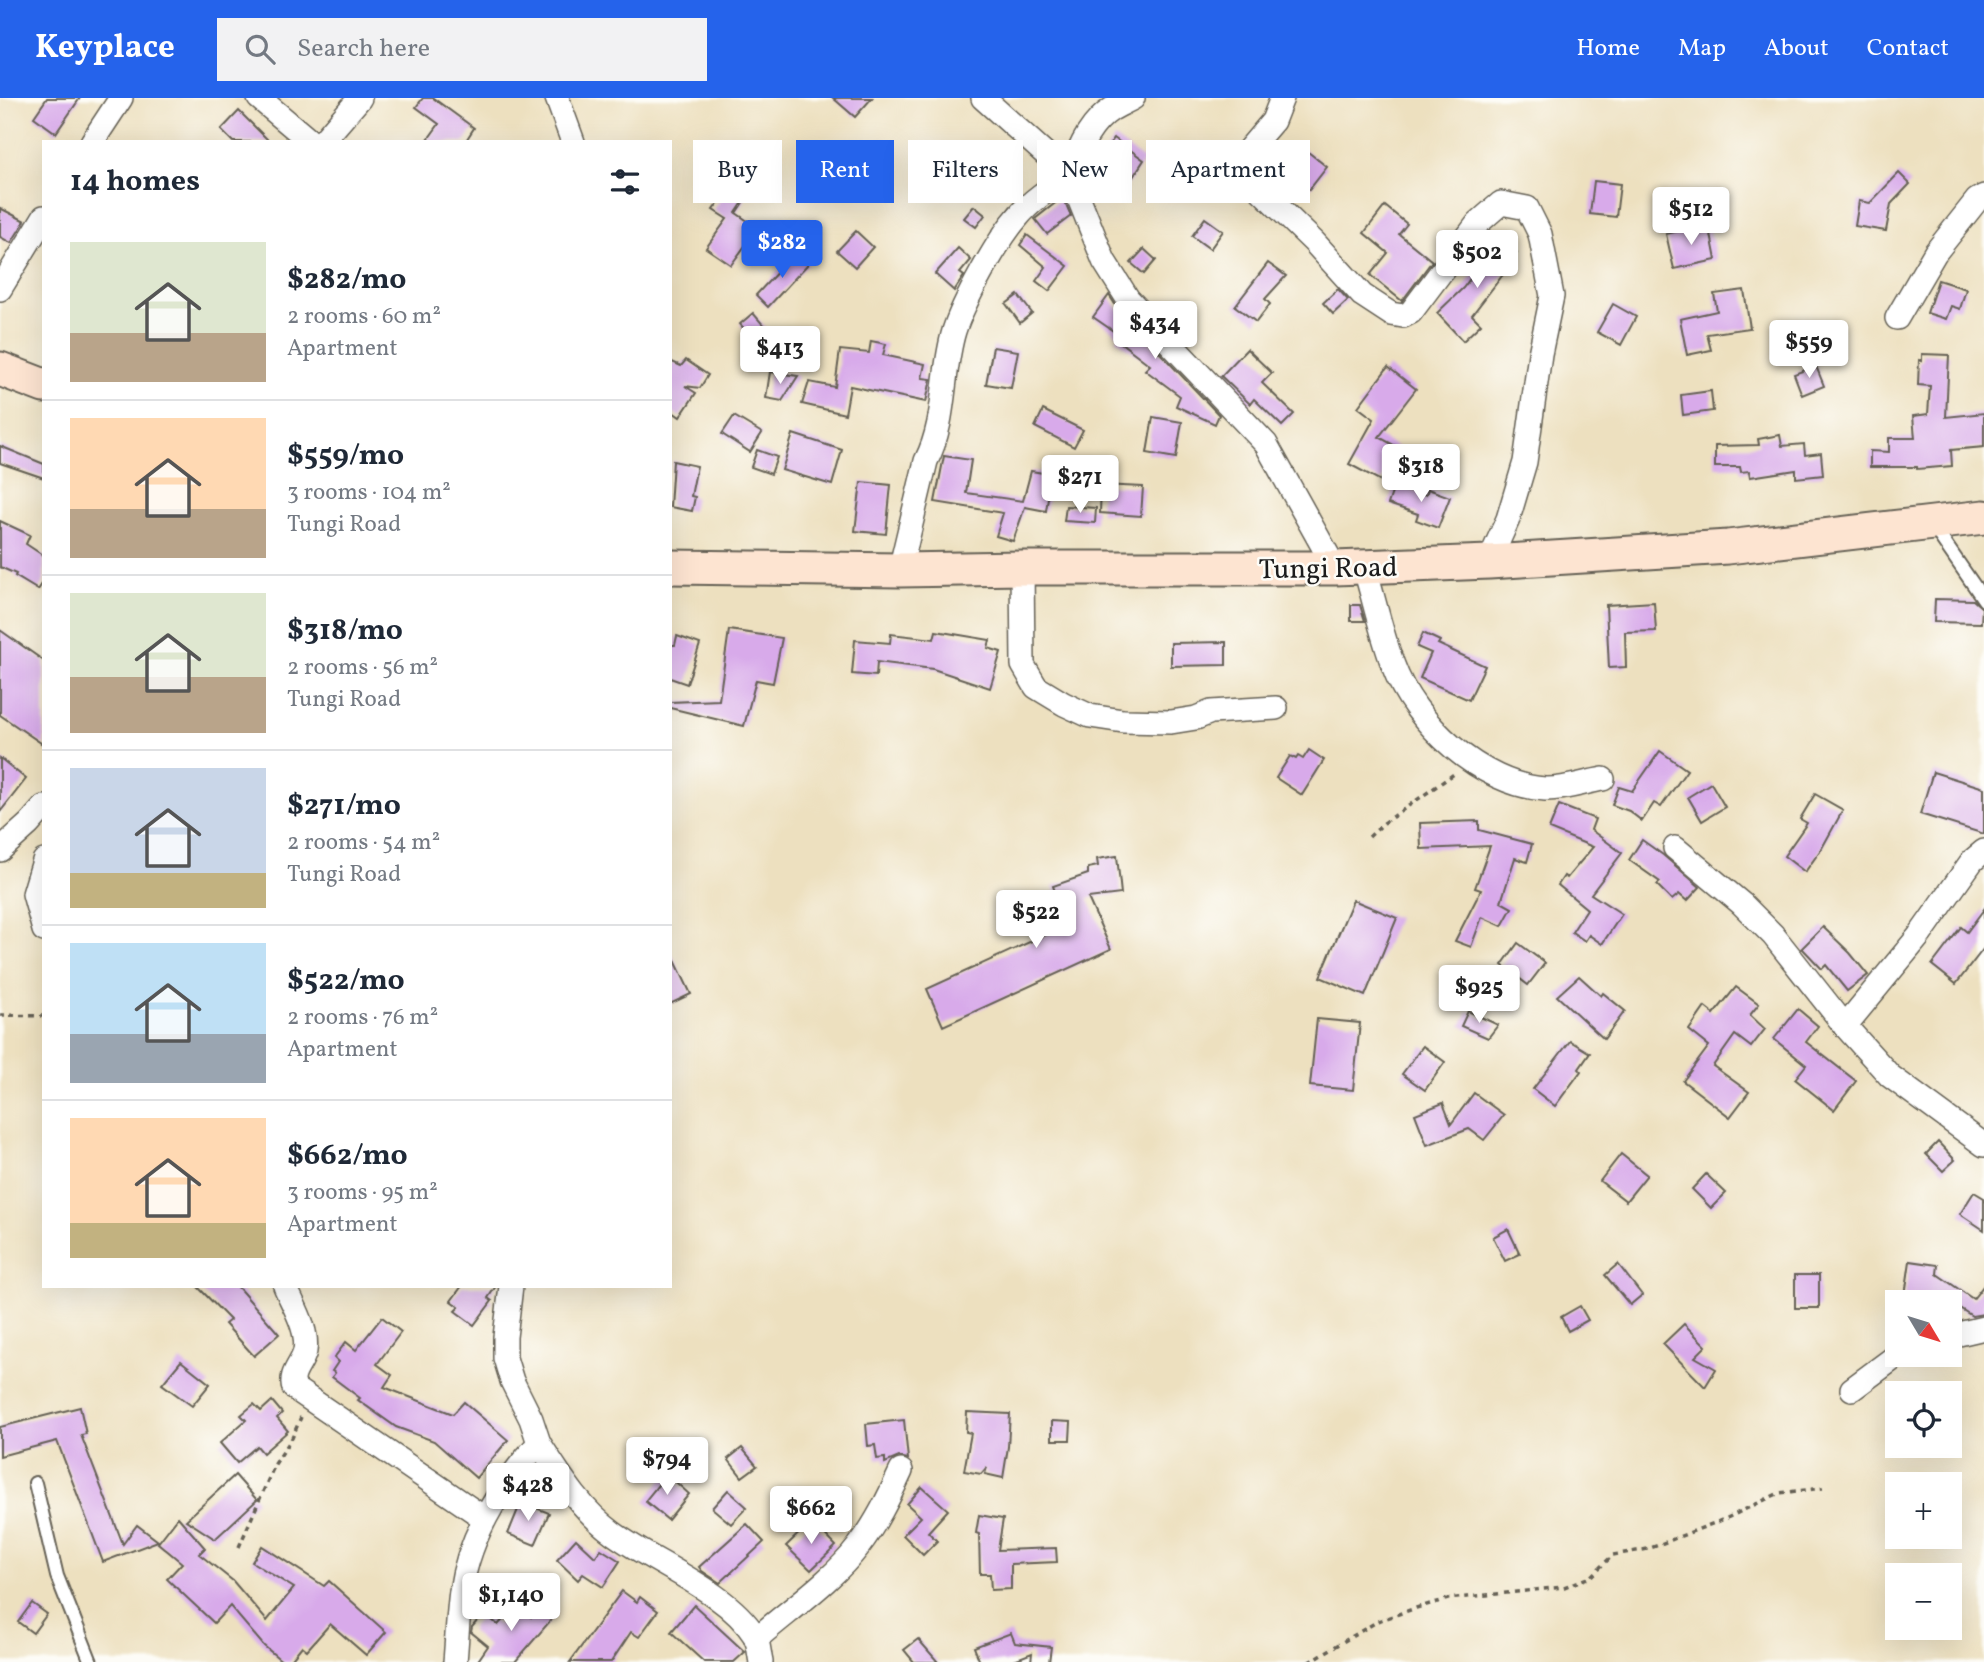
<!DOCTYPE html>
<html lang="en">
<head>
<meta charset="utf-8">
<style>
  body { margin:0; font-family:Vollkorn,serif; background:#f2f2f3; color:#1f2937; height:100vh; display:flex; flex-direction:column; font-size:26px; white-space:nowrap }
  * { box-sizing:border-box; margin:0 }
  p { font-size:23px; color:#747a83 }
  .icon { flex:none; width:38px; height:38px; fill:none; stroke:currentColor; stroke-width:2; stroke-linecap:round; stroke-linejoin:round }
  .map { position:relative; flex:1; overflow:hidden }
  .drawer { position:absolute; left:42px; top:42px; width:630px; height:1148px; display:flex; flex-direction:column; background:#fff; border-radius:0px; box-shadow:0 7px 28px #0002 }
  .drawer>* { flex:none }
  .banner { position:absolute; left:693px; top:42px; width:665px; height:63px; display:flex; gap:14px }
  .needle { width:46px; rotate:128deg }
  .controls { position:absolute; left:1885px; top:1192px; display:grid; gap:14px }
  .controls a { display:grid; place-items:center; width:77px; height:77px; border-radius:0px; background:#fff; box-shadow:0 7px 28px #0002; font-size:35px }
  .price { position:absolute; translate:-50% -60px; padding:0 16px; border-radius:7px; background:#fff; color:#222; font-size:23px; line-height:46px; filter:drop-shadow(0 2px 4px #0008) }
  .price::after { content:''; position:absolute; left:50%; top:42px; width:21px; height:16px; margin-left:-10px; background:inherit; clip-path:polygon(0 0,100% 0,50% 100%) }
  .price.current { background:#2563eb; color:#fff }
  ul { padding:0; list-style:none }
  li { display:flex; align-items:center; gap:21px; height:175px; padding:0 28px }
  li+li { border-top:2px solid #e0e1e3 }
  li span { display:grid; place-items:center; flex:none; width:196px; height:140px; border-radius:0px; color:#555 }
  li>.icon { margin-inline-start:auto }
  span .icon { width:84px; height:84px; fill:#fffc; stroke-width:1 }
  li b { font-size:30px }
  h2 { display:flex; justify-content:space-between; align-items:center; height:84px; padding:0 28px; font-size:30px }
  .chip { padding:0 24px; border-radius:0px; background:#fff; box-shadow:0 7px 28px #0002; font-size:24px; line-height:63px }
  .chip.current { background:#2563eb; color:#fff }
  header { display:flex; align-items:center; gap:42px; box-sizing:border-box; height:98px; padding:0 35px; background:#2563eb; color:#fff }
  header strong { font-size:33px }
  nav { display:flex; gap:38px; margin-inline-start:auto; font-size:24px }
  .search { width:490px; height:63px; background:#f2f2f3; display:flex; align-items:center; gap:18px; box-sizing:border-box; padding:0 24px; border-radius:0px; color:#747a83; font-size:26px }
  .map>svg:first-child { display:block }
  .building { fill:#d8aaea }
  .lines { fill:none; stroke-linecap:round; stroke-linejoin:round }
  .lane-casing { stroke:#656155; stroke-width:16 }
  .street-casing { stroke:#656155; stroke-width:26 }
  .secondary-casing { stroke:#656155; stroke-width:37 }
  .path { stroke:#656155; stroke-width:3.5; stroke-dasharray:5 5; stroke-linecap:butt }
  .lane { stroke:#fff; stroke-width:12 }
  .street { stroke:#fff; stroke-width:23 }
  .secondary { stroke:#fde4d1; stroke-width:33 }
  .labels { text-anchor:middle; stroke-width:5; stroke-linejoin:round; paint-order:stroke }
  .street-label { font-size:28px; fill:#1c1c1c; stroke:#fdfcf7 }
</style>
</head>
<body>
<header>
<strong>Keyplace</strong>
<div class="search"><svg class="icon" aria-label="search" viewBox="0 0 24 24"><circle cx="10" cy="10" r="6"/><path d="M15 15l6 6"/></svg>Search here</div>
<nav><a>Home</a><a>Map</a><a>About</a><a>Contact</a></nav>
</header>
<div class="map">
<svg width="1984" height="1564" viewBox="0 0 1984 1564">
  <rect width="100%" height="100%" fill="#fdfcf7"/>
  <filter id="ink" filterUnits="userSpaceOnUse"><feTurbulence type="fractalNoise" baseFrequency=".0143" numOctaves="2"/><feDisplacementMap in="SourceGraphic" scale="14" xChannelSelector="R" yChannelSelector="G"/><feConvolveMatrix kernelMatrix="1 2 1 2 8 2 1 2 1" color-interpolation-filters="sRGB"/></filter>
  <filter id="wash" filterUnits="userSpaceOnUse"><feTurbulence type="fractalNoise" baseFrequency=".00686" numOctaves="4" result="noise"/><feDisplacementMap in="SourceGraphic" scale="28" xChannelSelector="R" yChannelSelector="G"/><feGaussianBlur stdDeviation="1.57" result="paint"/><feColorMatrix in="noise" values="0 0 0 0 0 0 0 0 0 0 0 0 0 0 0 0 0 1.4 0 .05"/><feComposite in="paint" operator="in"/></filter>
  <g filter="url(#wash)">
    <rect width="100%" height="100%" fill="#ede0bf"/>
    <g id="blocks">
      <!-- building -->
      <g class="building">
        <path d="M47 0H80L56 35 34 19Z"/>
        <path d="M423 0H433L474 30 465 44H426L439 26 416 9Z"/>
        <path d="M833 0H872L855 19Z"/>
        <path d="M239 13 270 44H233L221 32Z"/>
        <path d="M1114 40 1144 62 1127 88 1096 68Z"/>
        <path d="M1298 46 1327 69 1309 92 1279 69Z"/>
        <path d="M839 47 846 61 831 68 825 54Z"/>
        <rect x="868" y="47" width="16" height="19"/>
        <path d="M1223 56 1225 58V74L1232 84 1221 95 1209 83 1213 74 1212 66Z"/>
        <path d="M1899 75 1910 86 1891 106 1886 133 1855 128 1859 103 1870 105Z"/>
        <path d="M1594 83 1620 86 1616 119 1590 116Z"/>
        <path d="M730 89 746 100 736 115 758 130 731 167 706 150 727 121 713 112Z"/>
        <path d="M1063 99 1071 118 1047 136 1035 121Z"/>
        <path d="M974 108 985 117 976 129 964 120Z"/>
        <path d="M1385 108 1407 126 1399 136 1432 163 1402 203 1370 177 1388 155 1364 135Z"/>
        <path d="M0 110 25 123 11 145 0 139Z"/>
        <path d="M1205 120 1223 133 1210 151 1192 138Z"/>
        <path d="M1709 126 1716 162 1674 171 1666 136Z"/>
        <path d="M856 133 873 149 855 169 837 153Z"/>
        <path d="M1027 137 1068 168 1049 193 1036 183 1046 169 1020 147Z"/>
        <path d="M1502 137 1517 155 1500 170 1505 174 1472 217 1481 226 1463 243 1437 215 1463 190 1493 150 1490 147Z"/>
        <path d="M958 150 971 162 960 175 964 178 954 193 935 176Z"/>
        <path d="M1144 151 1156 162 1144 176 1131 165Z"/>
        <path d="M796 154 808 166 768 209 756 197Z"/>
        <path d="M1268 165 1286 178 1265 201 1270 206 1256 224 1235 208Z"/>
        <path d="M1938 182 1966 191 1960 211 1951 208 1946 221 1927 215Z"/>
        <path d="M1338 191 1348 202 1333 216 1323 205Z"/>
        <path d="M1744 192 1750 230 1707 236 1711 252 1687 257 1680 221 1717 213 1714 196Z"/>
        <path d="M1018 197 1032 215 1020 225 1006 206Z"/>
        <path d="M1109 197 1118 211 1219 317 1215 326 1176 308 1180 298 1145 272 1150 267 1116 241 1119 237 1093 219Z"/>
        <path d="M1613 206 1636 219 1621 247 1597 234Z"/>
        <path d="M753 215 777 243 764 254 740 226Z"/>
        <path d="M871 243 886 246 883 257 925 266 922 280 931 281 926 304 850 288 845 316 802 306 809 284 835 289 840 252 869 255Z"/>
        <path d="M993 249 1018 253 1011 290 986 286Z"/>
        <path d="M1247 251 1272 275 1262 285 1294 316 1282 328 1254 301 1250 306 1221 278Z"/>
        <path d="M1922 256 1949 257 1946 319 1984 315V349L1951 352 1952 368 1917 371V369H1870V353L1889 354V340H1915L1913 318 1928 316 1930 288 1918 287 1919 262 1922 263Z"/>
        <path d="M686 262 708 277 700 290 685 288 696 295 680 319 670 312V263L681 268Z"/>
        <path d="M1816 268 1824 288 1802 297 1794 276Z"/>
        <path d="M1388 269 1416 291 1379 339 1399 350 1381 383 1349 366 1374 321 1358 309Z"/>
        <path d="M770 274 798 278 782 303 766 300Z"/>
        <path d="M1711 293 1713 313 1683 317 1681 297Z"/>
        <path d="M1043 312 1083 332 1074 349 1035 329Z"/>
        <path d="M734 318 762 335 750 354 722 336Z"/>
        <path d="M1153 319 1182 324 1176 360 1147 355Z"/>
        <path d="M793 336 842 352 832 387 782 372Z"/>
        <path d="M1780 337 1782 348 1804 346 1805 357 1821 355 1823 377 1796 380V372L1750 379 1749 373 1741 374 1740 369H1715V348L1759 347 1758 341Z"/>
        <path d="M0 348 44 366V380L0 365Z"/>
        <path d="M757 352 777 359 771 376 751 369Z"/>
        <path d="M944 358 971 362 966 395 1023 403 1031 373 1049 376 1046 392 1049 393 1046 413 1025 409 1013 443 996 438 1003 415 935 404Z"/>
        <path d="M673 363 697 368 691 398 695 399 692 413 670 409Z"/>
        <path d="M861 384 891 387 886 436 855 433Z"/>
        <path d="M1395 386 1426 397 1428 391 1450 399 1438 430 1416 422 1418 416 1388 406Z"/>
        <path d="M1101 387 1143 389 1141 418 1100 415Z"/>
        <path d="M1066 408 1096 410 1095 425 1064 423Z"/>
        <path d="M0 423 30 437 26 446 44 458V483L38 492 15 478 16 476 0 469Z"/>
        <path d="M1935 501 1973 502 1982 510 1981 525 1934 524Z"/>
        <path d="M1654 504 1656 533 1625 534 1626 569 1609 570 1606 507Z"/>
        <path d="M1351 507H1360L1365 523H1351Z"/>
        <path d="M0 532 44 563V647L0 617Z"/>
        <path d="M729 532 782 540 773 585 756 582 744 628 670 610V604L719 602Z"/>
        <path d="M936 533 990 542 988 550 1001 554 990 590 933 571 877 564 876 578 852 576 855 542 890 545 891 536 934 541Z"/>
        <path d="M1423 535 1440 543 1438 546 1485 568 1469 602 1420 580 1431 555 1417 549Z"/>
        <path d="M677 538 700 546 687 586 670 580V547H675Z"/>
        <path d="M1226 544V567L1171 568V545Z"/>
        <path d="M1309 652 1324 662 1302 697 1276 680 1290 658 1296 661 1298 658 1303 661Z"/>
        <path d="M1660 653 1687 672 1661 709 1654 705 1642 723 1629 713 1612 707 1619 689 1632 693Z"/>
        <path d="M0 660 26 681 0 714Z"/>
        <path d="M1933 674 1984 690V736L1920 716Z"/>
        <path d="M1711 685 1725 709 1702 723 1688 699Z"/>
        <path d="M1815 696 1843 712 1822 750 1805 774 1784 758 1807 725 1800 721Z"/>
        <path d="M1559 707 1595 721 1591 732 1622 755 1591 796 1622 816 1602 846 1589 837 1585 843 1572 834 1587 811 1558 787 1564 778 1567 780 1593 749 1549 731Z"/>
        <path d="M1479 723V732L1532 746 1527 764 1515 760 1501 804 1512 810 1502 828 1482 819 1471 849 1455 843 1481 792 1475 790 1490 748 1421 751 1420 725Z"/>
        <path d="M1642 742 1663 757 1700 789 1687 803 1679 796 1672 802 1657 787 1660 784 1629 762Z"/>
        <path d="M1117 758 1121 796 1088 800 1111 851 943 928 927 891 1067 827 1053 788 1088 776V770L1098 768 1097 761Z"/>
        <path d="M1353 802 1397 820 1365 898 1320 879Z"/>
        <path d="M1984 811V850L1956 886 1932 867 1961 829 1967 834Z"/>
        <path d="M1823 829 1850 855 1868 877 1847 893 1826 867 1822 871 1802 850Z"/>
        <path d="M1518 845 1545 865 1528 887 1502 867Z"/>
        <path d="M670 852 691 896 670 906Z"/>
        <path d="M1579 878 1601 898 1603 895 1625 913 1604 941 1557 898Z"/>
        <path d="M1736 889 1759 906 1750 917 1765 931 1751 949 1735 937 1713 968 1749 994 1730 1019 1683 983 1709 948 1689 932 1705 909 1714 916Z"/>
        <path d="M1798 911 1818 928 1806 944 1856 983 1834 1012 1795 981 1806 967 1774 941Z"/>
        <path d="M1468 913 1498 927 1488 940 1461 928Z"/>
        <path d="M1317 921 1360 925 1353 992 1310 988Z"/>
        <path d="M1570 943 1590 955 1579 971 1581 973 1555 1008 1533 991Z"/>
        <path d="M1423 948 1445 964 1425 992 1402 976Z"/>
        <path d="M1474 995 1504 1017 1484 1042 1469 1031 1427 1047 1415 1016 1443 1005 1451 1026Z"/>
        <path d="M1938 1044 1955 1062 1943 1073 1926 1056Z"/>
        <path d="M1621 1056 1647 1077 1626 1103 1600 1083Z"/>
        <path d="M1706 1076 1726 1095 1711 1110 1692 1091Z"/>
        <path d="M1974 1094 1984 1100V1132L1960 1116Z"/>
        <path d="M1508 1131 1520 1156 1505 1163 1493 1139Z"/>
        <path d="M1910 1163 1938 1167 1937 1176 1973 1201 1984 1187V1216L1972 1218 1950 1204H1904Z"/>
        <path d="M1618 1166 1642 1197 1630 1207 1605 1177Z"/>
        <rect x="1795" y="1177" width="24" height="33"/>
        <path d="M197 1188H237L279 1236 254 1258 225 1226 230 1222Z"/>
        <path d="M462 1188H496L488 1200 492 1203 474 1227 455 1213 459 1209 451 1203Z"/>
        <path d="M1580 1208 1588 1222 1568 1233 1561 1219Z"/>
        <path d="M382 1219 401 1234 377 1266 392 1277 384 1289 453 1316 464 1304 508 1342 476 1380 434 1343 396 1329 358 1302 360 1300 332 1279 335 1275 332 1273 338 1264 334 1260 346 1244 356 1252Z"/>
        <path d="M1684 1226 1706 1248 1695 1259 1716 1271 1705 1289 1663 1246Z"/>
        <path d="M181 1263 210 1286 192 1308 162 1286Z"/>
        <path d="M272 1303 282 1315 277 1320 288 1333 263 1355 257 1348 237 1365 220 1345 246 1322 241 1317 254 1306 261 1313Z"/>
        <path d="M80 1309 86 1336 81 1337 123 1446 137 1427 158 1443 103 1464 57 1343 0 1358V1329Z"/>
        <path d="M967 1314 1010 1316 1008 1349 1003 1380 985 1376 987 1369 981 1376 964 1373 971 1335 966 1334Z"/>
        <path d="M904 1322 908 1361 899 1359 885 1365V1360L877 1361 875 1347 868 1348 866 1326Z"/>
        <path d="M1052 1323 1071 1324 1070 1342H1052Z"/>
        <path d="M742 1350 757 1368 742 1379 728 1361Z"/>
        <path d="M667 1376 689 1396 668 1422 645 1403Z"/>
        <path d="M235 1377 257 1402 215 1441 186 1422Z"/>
        <path d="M922 1389 948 1412 928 1434 937 1443 923 1457 903 1437 921 1419 907 1406Z"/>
        <path d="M728 1392 747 1409 731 1426 712 1410Z"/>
        <path d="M521 1404 549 1415 535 1447 508 1436Z"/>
        <path d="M979 1417 1003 1421 998 1452 1056 1450 1057 1464 1011 1466V1491L991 1492 990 1476H980L979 1436 976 1435Z"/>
        <path d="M178 1419 205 1450 199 1456 233 1483 267 1523 294 1490 252 1464 262 1448 324 1488 329 1483 386 1534 366 1557 330 1526 307 1552 302 1548 289 1564H283L264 1548 230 1508 214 1525 167 1481 182 1465 158 1445Z"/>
        <path d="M812 1423 836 1448 811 1472 786 1448Z"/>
        <path d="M747 1426 764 1444 720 1485 702 1473 699 1469Z"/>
        <path d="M576 1441 595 1459 601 1451 620 1463 603 1489 583 1476 578 1482 557 1462Z"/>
        <path d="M622 1493 637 1504 640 1499 658 1513 639 1539 631 1534 611 1564H570Z"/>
        <path d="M543 1504 557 1515 515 1564H477L488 1548 471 1534 472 1529 484 1515 498 1527 516 1507 531 1519Z"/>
        <path d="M32 1505 47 1516 33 1535 18 1524Z"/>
        <path d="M694 1507 745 1554 734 1564H704L671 1534Z"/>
        <path d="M1011 1535 1015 1545 1051 1549 1049 1564H1031L1032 1555 1009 1564H980L974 1549Z"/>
        <path d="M918 1541 938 1564H914L904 1552Z"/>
      </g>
    </g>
  </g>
  <g filter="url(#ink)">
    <use href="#blocks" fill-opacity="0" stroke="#656155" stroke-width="2"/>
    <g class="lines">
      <defs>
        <g id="lane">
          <path d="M1933 428 1984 502"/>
          <path d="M35 1385 57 1478 91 1564"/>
        </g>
        <g id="street">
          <path d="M259 0 311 44"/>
          <path d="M557 0 573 44"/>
          <path d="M983 0 1070 78 1104 163 1128 201 1266 346 1335 470"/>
          <path d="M1282 0 1273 23 1238 64 1239 71 1314 144 1362 197 1391 216 1403 218 1411 214 1478 125 1501 105 1527 110 1540 136 1552 198 1540 256 1525 364 1508 421 1489 464"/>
          <path d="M92 44 121 0"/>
          <path d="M322 44 360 0"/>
          <path d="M0 191 44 119"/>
          <path d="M1897 220 1935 155 1977 102 1984 98"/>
          <path d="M1364 468C1374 501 1381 535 1393 567 1414 625 1481 687 1545 691 1563 692 1585 684 1603 681"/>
          <path d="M1022 470 1023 567 1036 589 1064 606 1090 618 1123 623 1171 624 1196 620 1211 614 1276 610"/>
          <path d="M900 472 926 363C947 322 941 276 954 233 963 205 997 143 1016 121 1030 103 1050 90 1070 78 1077 54 1090 25 1112 11 1119 7 1126 4 1133 0"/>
          <path d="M1675 750 1742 806 1773 837 1845 928 1890 978 1984 1047"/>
          <path d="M0 752 29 726 44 709"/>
          <path d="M44 763 34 796 44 832"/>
          <path d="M1845 928 1919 838 1972 763 1984 753"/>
          <path d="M285 1188C293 1207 309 1232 305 1253 302 1267 289 1275 294 1290L484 1420"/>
          <path d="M1950 1238 1984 1230"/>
          <path d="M1852 1291 1899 1256"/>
          <path d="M539 1345C561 1379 580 1411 613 1435 655 1466 727 1493 755 1538 759 1545 759 1556 761 1564"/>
          <path d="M756 1541C788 1513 833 1482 858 1449 876 1426 889 1399 901 1373"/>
          <path d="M455 1564C457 1540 458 1516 461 1493 469 1437 502 1386 539 1345L531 1321 512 1283 505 1260V1239L511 1188"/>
        </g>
        <g id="secondary">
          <path d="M0 271 44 288"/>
          <path d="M670 469 900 472 1022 470H1335L1489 464 1728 449 1984 419"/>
        </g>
      </defs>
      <!-- lane casing -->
      <use href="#lane" class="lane-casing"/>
      <!-- street casing -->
      <use href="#street" class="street-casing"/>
      <!-- secondary casing -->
      <use href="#secondary" class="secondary-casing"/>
      <!-- path -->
      <g class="path">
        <path d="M1369 739 1384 725 1454 676"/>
        <path d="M0 917 44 918"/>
        <path d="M239 1449 275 1366 292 1340 301 1319"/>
        <path d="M1309 1564 1378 1523 1416 1510 1448 1501 1564 1489 1590 1479 1613 1457 1648 1451 1727 1420 1779 1395 1823 1390"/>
      </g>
      <!-- lane -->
      <use href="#lane" class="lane"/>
      <!-- street -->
      <use href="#street" class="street"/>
      <!-- secondary -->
      <use href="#secondary" class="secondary"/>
    </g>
  </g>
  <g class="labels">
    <!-- street labels -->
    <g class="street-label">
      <text transform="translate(1328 469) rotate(-1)" y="10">Tungi Road</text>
    </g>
  </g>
</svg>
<div class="controls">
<a><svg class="needle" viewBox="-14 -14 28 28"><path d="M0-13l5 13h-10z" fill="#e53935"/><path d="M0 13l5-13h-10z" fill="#747a83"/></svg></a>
<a><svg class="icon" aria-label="locate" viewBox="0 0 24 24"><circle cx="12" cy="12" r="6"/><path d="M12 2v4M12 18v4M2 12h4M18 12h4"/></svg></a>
<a>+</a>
<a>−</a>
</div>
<b class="price" style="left:1691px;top:149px">$512</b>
<b class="price current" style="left:782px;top:182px">$282</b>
<b class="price" style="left:1477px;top:192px">$502</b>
<b class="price" style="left:1155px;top:263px">$434</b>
<b class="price" style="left:1809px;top:282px">$559</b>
<b class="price" style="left:780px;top:288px">$413</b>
<b class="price" style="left:1421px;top:406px">$318</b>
<b class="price" style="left:1080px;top:417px">$271</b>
<b class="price" style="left:1036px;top:852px">$522</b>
<b class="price" style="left:1479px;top:927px">$925</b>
<b class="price" style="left:667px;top:1399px">$794</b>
<b class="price" style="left:528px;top:1425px">$428</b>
<b class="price" style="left:811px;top:1448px">$662</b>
<b class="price" style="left:511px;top:1535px">$1,140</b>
<div class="banner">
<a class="chip">Buy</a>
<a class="chip current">Rent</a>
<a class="chip">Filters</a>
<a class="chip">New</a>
<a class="chip">Apartment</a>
</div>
<section class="drawer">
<h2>14 homes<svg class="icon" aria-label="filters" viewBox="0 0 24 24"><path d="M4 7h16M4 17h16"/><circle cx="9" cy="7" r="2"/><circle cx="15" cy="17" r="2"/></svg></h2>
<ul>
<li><span style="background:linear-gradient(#dfe7d0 65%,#b9a48a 0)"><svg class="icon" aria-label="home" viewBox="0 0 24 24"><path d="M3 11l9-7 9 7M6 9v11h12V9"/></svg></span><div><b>$282/mo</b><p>2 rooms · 60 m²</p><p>Apartment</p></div></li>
<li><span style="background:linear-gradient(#ffd9b3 65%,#b9a48a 0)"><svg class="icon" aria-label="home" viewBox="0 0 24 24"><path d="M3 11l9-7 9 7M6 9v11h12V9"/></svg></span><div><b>$559/mo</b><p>3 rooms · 104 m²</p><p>Tungi Road</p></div></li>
<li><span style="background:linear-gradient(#dfe7d0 60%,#b9a48a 0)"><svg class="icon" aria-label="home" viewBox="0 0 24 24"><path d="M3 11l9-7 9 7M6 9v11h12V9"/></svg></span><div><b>$318/mo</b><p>2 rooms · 56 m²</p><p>Tungi Road</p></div></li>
<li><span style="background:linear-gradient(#c9d6e8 75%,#c2b280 0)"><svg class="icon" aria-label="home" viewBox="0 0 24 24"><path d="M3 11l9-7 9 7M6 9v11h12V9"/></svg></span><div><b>$271/mo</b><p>2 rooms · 54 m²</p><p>Tungi Road</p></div></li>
<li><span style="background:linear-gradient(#bfe0f5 65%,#9aa5b1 0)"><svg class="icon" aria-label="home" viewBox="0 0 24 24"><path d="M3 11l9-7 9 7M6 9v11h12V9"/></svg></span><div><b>$522/mo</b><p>2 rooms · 76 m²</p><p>Apartment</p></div></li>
<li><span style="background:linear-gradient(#ffd9b3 75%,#c2b280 0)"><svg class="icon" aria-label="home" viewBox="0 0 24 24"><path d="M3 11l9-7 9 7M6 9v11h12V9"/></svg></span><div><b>$662/mo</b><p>3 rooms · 95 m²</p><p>Apartment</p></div></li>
</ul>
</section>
</div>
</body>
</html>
